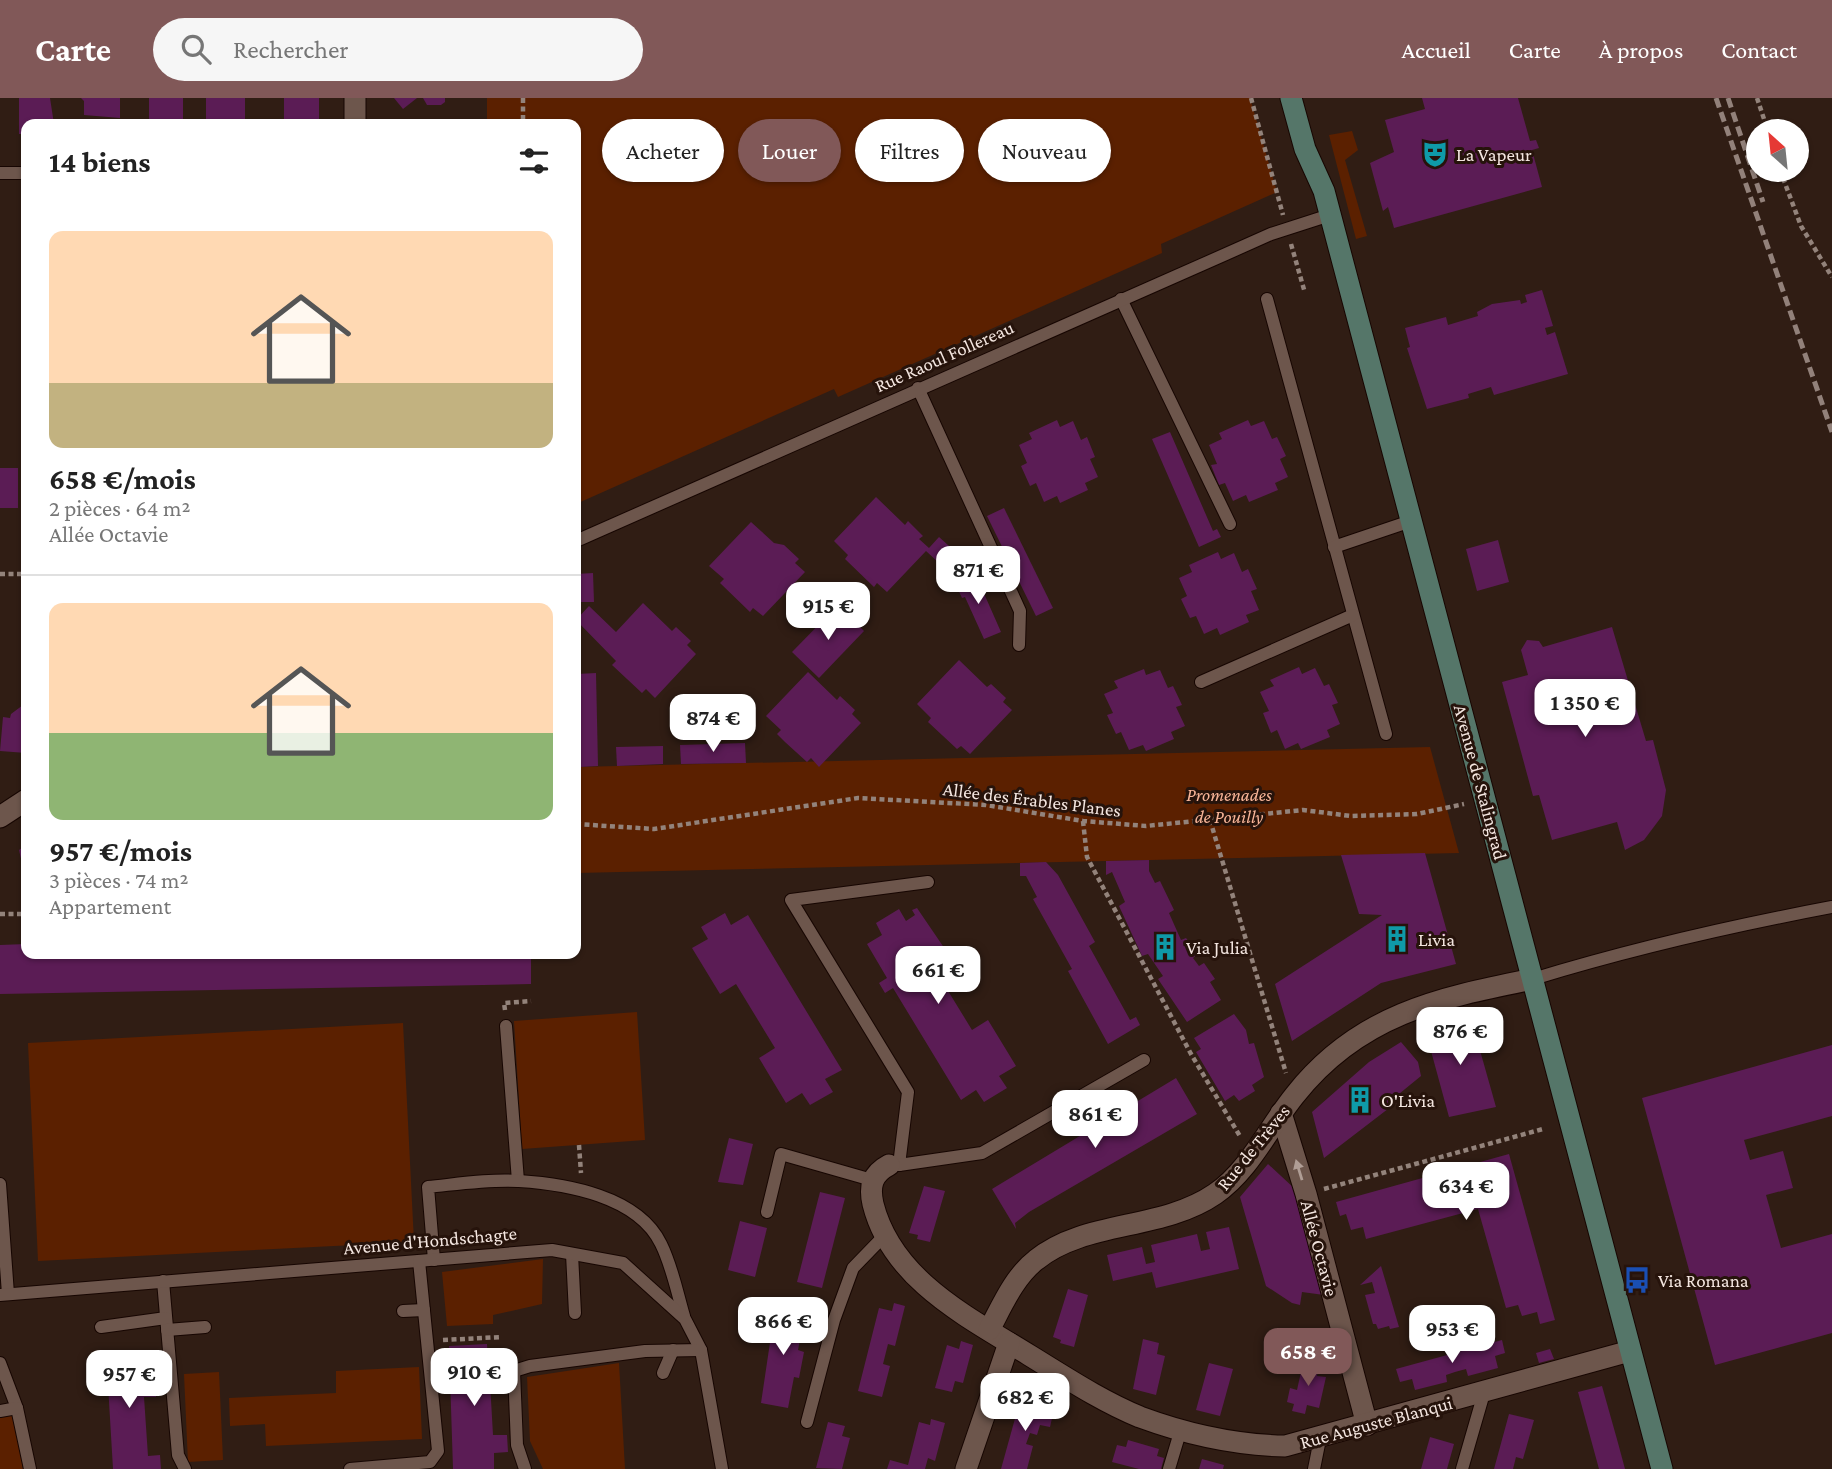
<!DOCTYPE html>
<html lang="fr">
<head>
<meta charset="utf-8">
<style>
  body { margin:0; font-family:"Crimson Pro",serif; background:#f6f6f6; color:#222; height:100vh; display:flex; flex-direction:column; font-size:26px; white-space:nowrap }
  * { box-sizing:border-box; margin:0 }
  p { font-size:23px; color:#767676 }
  .icon { flex:none; width:38px; height:38px; fill:none; stroke:currentColor; stroke-width:2; stroke-linecap:round; stroke-linejoin:round }
  .map { position:relative; flex:1; overflow:hidden }
  .details { position:absolute; left:21px; top:21px; width:560px; height:840px; display:flex; flex-direction:column; background:#fff; border-radius:14px; box-shadow:0 2px 5px #0004 }
  .details>* { flex:none }
  .guide { position:absolute; left:602px; top:21px; width:665px; height:63px; display:flex; gap:14px }
  .needle { width:46px; rotate:333deg }
  .controls { position:absolute; left:1746px; top:21px; display:grid; gap:14px }
  .controls a { display:grid; place-items:center; width:63px; height:63px; border-radius:50%; background:#fff; box-shadow:0 2px 5px #0004; font-size:35px }
  .price { position:absolute; translate:-50% -60px; padding:0 16px; border-radius:14px; background:#fff; color:#222; font-size:23px; line-height:46px; filter:drop-shadow(0 2px 4px #0008) }
  .price::after { content:''; position:absolute; left:50%; top:42px; width:21px; height:16px; margin-left:-10px; background:inherit; clip-path:polygon(0 0,100% 0,50% 100%) }
  .price.selected { background:#815858; color:#fff }
  ul { padding:0; list-style:none }
  li { display:grid; align-content:center; gap:14px; height:371px; padding:0 28px }
  li+li { border-top:2px solid #e0e0e0 }
  li span { display:grid; place-items:center; height:217px; border-radius:14px; color:#555 }
  li>.icon { margin-inline-start:auto }
  span .icon { width:126px; height:126px; fill:#fffc; stroke-width:1 }
  li b { font-size:30px }
  h2 { display:flex; justify-content:space-between; align-items:center; height:84px; padding:0 28px; font-size:30px }
  .tag { padding:0 24px; border-radius:32px; background:#fff; box-shadow:0 2px 5px #0004; font-size:24px; line-height:63px }
  .tag.selected { background:#815858; color:#fff }
  header { display:flex; align-items:center; gap:42px; box-sizing:border-box; height:98px; padding:0 35px; background:#815858; color:#fff }
  header strong { font-size:33px }
  nav { display:flex; gap:38px; margin-inline-start:auto; font-size:24px }
  .search { width:490px; height:63px; background:#f6f6f6; display:flex; align-items:center; gap:18px; box-sizing:border-box; padding:0 24px; border-radius:38px; color:#767676; font-size:26px }
  .map>svg:first-child { display:block }
  .green { fill:#5b2000 }
  .building { fill:#5b1c55 }
  .lines { fill:none; stroke-linecap:round; stroke-linejoin:round }
  .lane-casing { stroke:#170602; stroke-width:14 }
  .street-casing { stroke:#170602; stroke-width:23 }
  .secondary-casing { stroke:#170602; stroke-width:23 }
  .path { stroke:#93837b; stroke-width:4.5; stroke-dasharray:5 3.5; stroke-linecap:butt }
  .lane { stroke:#6d564c; stroke-width:12 }
  .street { stroke:#6d564c; stroke-width:21 }
  .secondary { stroke:#557669; stroke-width:21 }
  .rail { stroke:#92817a; stroke-width:5; stroke-dasharray:10 5; stroke-linecap:butt }
  .oneway { fill:#b09e96 }
  .labels { text-anchor:middle; stroke-width:6; stroke-linejoin:round; paint-order:stroke }
  .poi-label { font-size:19px; fill:#f4e6e0; stroke:#26130b; text-anchor:start }
  .street-label { font-size:19px; fill:#f4e6e0; stroke:#26130b }
  .park-label { font-size:19px; font-style:italic; fill:#f9b598; stroke:#26130b }
</style>
</head>
<body>
<header>
<strong>Carte</strong>
<div class="search"><svg class="icon" aria-label="search" viewBox="0 0 24 24"><circle cx="10" cy="10" r="6"/><path d="M15 15l6 6"/></svg>Rechercher</div>
<nav><a>Accueil</a><a>Carte</a><a>À propos</a><a>Contact</a></nav>
</header>
<div class="map">
<svg width="1832" height="1371" viewBox="0 0 1832 1371">
  <rect width="100%" height="100%" fill="#301d14"/>
  <!-- green -->
  <g class="green">
    <path d="M487 0H1250L1277 94 1161 146 1162 155 838 299 834 291 576 406V26H487Z"/>
    <path d="M1352 33 1358 52 1345 62 1367 138 1356 141 1329 37Z"/>
    <path d="M1430 649 1459 755 576 775V669Z"/>
    <path d="M637 914 645 1042 522 1051 514 923Z"/>
    <path d="M403 925 414 1144 38 1163 28 945Z"/>
    <path d="M543 1161 542 1206 493 1217V1226L447 1228 442 1174Z"/>
    <path d="M619 1265 625 1371H543L530 1343 527 1279Z"/>
    <path d="M419 1269 422 1341 266 1348 265 1326 230 1328 229 1300 336 1295V1273Z"/>
    <path d="M219 1274 223 1362 188 1364 184 1276Z"/>
    <path d="M13 1316 23 1371H0V1319Z"/>
  </g>
  <!-- building -->
  <g class="building">
    <path d="M19 0H50L54 26H26V36H19Z"/>
    <path d="M81 0H120V20L84 17V3Z"/>
    <path d="M149 0H183V26H154L149 22Z"/>
    <rect x="206" y="0" width="39" height="26"/>
    <path d="M284 0H319V24L284 23Z"/>
    <path d="M394 0H417L403 11Z"/>
    <path d="M423 0H445V4L441 7H427Z"/>
    <path d="M1422 0H1518L1530 43 1536 42 1539 50 1532 52 1542 89 1394 130 1388 109 1383 113 1370 65 1394 54 1385 22 1425 11Z"/>
    <path d="M1542 192 1553 228 1545 230 1547 237 1555 234 1568 276 1494 297 1491 289 1468 296 1469 300 1427 311 1407 250 1410 249 1405 230 1446 219 1448 227 1478 218 1477 214 1492 206 1520 202 1521 206 1527 204 1525 197Z"/>
    <path d="M26 274V315H23V275Z"/>
    <path d="M1057 322 1060 329 1073 323 1081 342 1087 339 1095 359 1090 361 1098 379 1085 385 1088 392 1060 405 1057 398 1044 404 1036 385 1030 388 1021 368 1027 365 1019 347 1032 341 1029 335Z"/>
    <path d="M1248 322 1251 328 1264 323 1272 341 1277 339 1286 358 1280 361 1288 379 1275 385 1278 392 1249 404 1246 397 1233 403 1225 385 1219 387 1211 367 1217 366 1209 347 1222 341 1219 335Z"/>
    <path d="M1170 334 1213 433 1217 431 1221 439 1199 449 1152 341Z"/>
    <rect x="0" y="370" width="18" height="40"/>
    <path d="M876 399 905 427 908 423 923 438 919 441 929 450 939 439 967 464 953 478 926 453 887 494 877 485 874 489 845 461 848 457 834 443Z"/>
    <path d="M1004 410 1053 510 1036 518 987 418Z"/>
    <path d="M751 424 774 445 784 447 799 461 795 465 805 474 763 518 753 510 750 514 720 485 724 481 709 468Z"/>
    <path d="M1498 442 1509 484 1477 493 1466 451Z"/>
    <path d="M1218 454 1221 461 1234 455 1242 474 1248 471 1257 491 1251 493 1259 512 1246 517 1249 524 1220 537 1217 530 1204 536 1196 518 1190 520 1181 501 1187 498 1179 480 1192 474 1189 467Z"/>
    <path d="M593 475 594 504H576V476Z"/>
    <path d="M971 476 979 492 982 491 1001 534 984 541 965 499 962 500 954 483Z"/>
    <path d="M643 505 672 533 676 529 691 543 687 547 696 556 655 600 646 591 642 595 612 567 616 563 576 522 589 508 616 534Z"/>
    <path d="M838 507 864 533 819 580 792 554Z"/>
    <path d="M1612 529 1646 643 1653 642 1666 692 1662 718 1644 742 1625 752 1617 724 1552 742 1539 697 1533 698 1502 584 1528 577 1521 552 1527 542 1539 543 1543 549Z"/>
    <rect x="24" y="539" width="2" height="47"/>
    <path d="M959 562 987 589 991 586 1006 600 1003 604 1012 612 970 656 961 648 957 651 928 624 931 620 917 606Z"/>
    <path d="M1299 569 1302 576 1315 570 1324 588 1329 586 1338 605 1332 607 1340 626 1327 632 1330 639 1301 651 1298 645 1285 651 1277 632 1271 635 1263 615 1269 613 1260 594 1274 588 1270 582Z"/>
    <path d="M1144 571 1146 577 1160 572 1168 590 1173 588 1182 607 1176 609 1185 628 1171 634 1174 641 1146 653 1143 647 1129 652 1121 634 1116 636 1107 617 1113 615 1104 596 1118 590 1114 583Z"/>
    <path d="M808 574 837 602 840 598 855 612 852 616 861 625 819 669 811 660 807 664 785 644 777 636 781 632 766 618Z"/>
    <path d="M596 575 598 668 579 669 577 576Z"/>
    <path d="M23 607H26V655L0 653 3 619 10 620 11 616Z"/>
    <path d="M745 645 746 665 681 666 680 647Z"/>
    <path d="M663 648V666L617 668 616 649Z"/>
    <path d="M26 747V778H25L19 752Z"/>
    <path d="M1425 755 1456 866 1381 885 1292 943 1275 886 1382 817 1359 816 1341 757Z"/>
    <path d="M1149 762V773L1155 785 1160 783 1174 812 1169 815 1181 842 1186 840 1198 856 1193 860 1199 868 1204 865 1215 881 1210 884 1221 902 1187 924 1158 881 1163 878 1148 856 1142 858 1119 808 1125 804 1112 774 1106 777V763Z"/>
    <path d="M1046 764 1058 777 1095 844 1089 848 1130 922 1136 919 1140 927 1108 946 1068 873 1072 871 1033 801 1037 799 1026 778H1020V765Z"/>
    <path d="M917 810 949 857 941 862 951 878 942 883 972 932 988 922 1016 968 999 978 1007 990 984 1004 976 992 961 1002 893 890 885 895 879 885 887 880 867 846 882 837 876 825 899 811 906 823 915 817 912 812Z"/>
    <path d="M725 815 731 827 748 817 842 972 825 981 833 994 810 1007 802 995 786 1005 759 960 775 950 736 886 720 896 692 850 708 841 701 829Z"/>
    <path d="M26 846V856H531V886L0 896V847Z"/>
    <path d="M1234 916 1246 932 1249 946 1254 945 1264 979 1252 987 1255 993 1239 1003 1234 997 1225 1003 1196 954 1201 951 1194 940Z"/>
    <path d="M1470 917 1496 1009 1449 1019 1425 931Z"/>
    <path d="M1401 944 1418 964 1421 978 1394 1000 1397 1004 1324 1060 1312 1014 1369 964Z"/>
    <path d="M1832 947V1018L1744 1042 1750 1062 1783 1053 1793 1090 1766 1097 1781 1150 1832 1136V1235L1715 1267 1642 1000Z"/>
    <path d="M1176 980 1197 1016 1029 1114 1015 1125 1016 1131 992 1091Z"/>
    <path d="M729 1040 753 1046 743 1087 718 1084Z"/>
    <path d="M1509 1056 1555 1222 1540 1226 1537 1214 1522 1218 1518 1207 1506 1210 1478 1111 1366 1141 1363 1129 1351 1132 1346 1116 1340 1118 1336 1104Z"/>
    <path d="M1268 1066 1295 1091 1324 1197 1302 1194 1300 1207 1292 1205 1266 1188 1240 1099Z"/>
    <path d="M924 1088 945 1093 930 1144 917 1141 918 1137 909 1135Z"/>
    <path d="M820 1094 845 1100 822 1190 797 1184Z"/>
    <path d="M740 1123 767 1130 755 1179 728 1172Z"/>
    <path d="M1229 1129 1239 1171 1156 1190 1152 1174 1113 1183 1107 1157 1142 1149 1146 1166 1155 1164 1151 1147 1197 1136 1201 1153 1210 1151 1206 1134Z"/>
    <path d="M1381 1168 1399 1229 1390 1231 1389 1228 1378 1231 1376 1226H1373L1365 1197 1375 1195 1372 1184 1360 1187Z"/>
    <path d="M1068 1191 1088 1197 1074 1249 1060 1245 1061 1242 1053 1239Z"/>
    <path d="M776 1204 793 1208 791 1219 804 1222 798 1252 804 1254 799 1280 794 1279 788 1310 761 1305Z"/>
    <path d="M894 1205 905 1208 895 1248 888 1246 883 1266 890 1268 882 1299 858 1293 879 1210 892 1213Z"/>
    <path d="M1143 1241 1159 1245 1157 1256 1165 1258 1156 1297 1133 1291Z"/>
    <path d="M1502 1242 1505 1255 1495 1258 1498 1270 1468 1278 1466 1271 1455 1274 1446 1277 1447 1284 1415 1292 1412 1281 1400 1284 1396 1271Z"/>
    <path d="M961 1243 973 1247 963 1285 955 1283 952 1294 935 1290 947 1247 959 1251Z"/>
    <path d="M487 1246 488 1263H501L503 1284H490L493 1337H507L508 1354 494 1355V1371H453L449 1248Z"/>
    <path d="M1550 1251 1554 1261 1539 1265 1536 1255Z"/>
    <path d="M142 1252 143 1280 155 1279 156 1299H144L148 1358 160 1357 161 1371H113L106 1253Z"/>
    <path d="M1304 1260 1320 1264 1317 1278 1326 1279 1319 1310 1307 1307 1305 1316 1292 1313 1294 1306 1287 1304 1290 1290 1297 1292Z"/>
    <path d="M1209 1265 1233 1271 1220 1318 1196 1312Z"/>
    <path d="M1602 1288 1618 1345 1625 1371H1599L1578 1294Z"/>
    <path d="M1021 1299 1045 1306 1043 1313 1053 1316 1050 1329 1040 1327 1037 1337 1030 1335 1026 1346 1033 1348 1027 1371H1001Z"/>
    <path d="M1509 1316 1534 1322 1523 1361 1516 1359 1513 1371H1494Z"/>
    <path d="M931 1321 945 1325 935 1363 928 1360 925 1371H887L890 1362 908 1367 919 1324 930 1327Z"/>
    <path d="M828 1324 845 1328 842 1338 850 1340 842 1371 816 1370Z"/>
    <path d="M1430 1339 1454 1346 1447 1371H1421Z"/>
    <path d="M1128 1342 1159 1351 1157 1358 1164 1360 1161 1371H1139L1112 1364 1117 1347 1126 1349Z"/>
    <path d="M1202 1361 1224 1367 1223 1371H1199Z"/>
  </g>
  <g class="lines">
    <defs>
      <g id="lane">
        <path d="M0 75H26"/>
        <path d="M1121 201 1230 426"/>
        <path d="M1267 201 1386 636"/>
        <path d="M918 290 1020 513 1019 547"/>
        <path d="M576 443 1226 156 1271 136 1330 117"/>
        <path d="M1334 449 1411 423"/>
        <path d="M1201 584 1353 517"/>
        <path d="M1533 881C1631 851 1731 828 1832 809"/>
        <path d="M506 928 518 1083"/>
        <path d="M889 1067H899L908 994 791 802 928 784"/>
        <path d="M899 1067 982 1055 1144 962"/>
        <path d="M0 1086 8 1196"/>
        <path d="M767 1114 781 1056 872 1082"/>
        <path d="M572 1156 575 1215"/>
        <path d="M434 1162 428 1089C458 1086 489 1081 519 1083 566 1086 638 1098 661 1146 672 1168 677 1194 684 1218"/>
        <path d="M163 1183 178 1357 185 1371"/>
        <path d="M0 1197 552 1152 623 1165 685 1221 701 1252 722 1371"/>
        <path d="M403 1213 424 1212"/>
        <path d="M101 1229 166 1220"/>
        <path d="M167 1232 205 1229"/>
        <path d="M0 1265 17 1310 30 1371"/>
        <path d="M663 1275 673 1252"/>
        <path d="M0 1313 17 1310"/>
        <path d="M807 1324 834 1222 853 1170 884 1138"/>
        <path d="M350 1371 430 1364 438 1353 419 1163"/>
        <path d="M525 1371 517 1347 514 1273 530 1268 645 1253 701 1252"/>
        <path d="M1169 1371 1181 1331"/>
        <path d="M1314 1371 1320 1341"/>
        <path d="M1462 1371 1484 1295"/>
      </g>
      <g id="street">
        <path d="M355 26V0"/>
        <path d="M0 719 26 702"/>
        <path d="M1281 1015 1306 1096 1367 1327"/>
        <path d="M889 1067C872 1076 869 1088 873 1106 892 1182 968 1219 1029 1257 1065 1279 1101 1303 1140 1319 1186 1336 1236 1347 1285 1348L1630 1253"/>
        <path d="M989 1232C1002 1208 1014 1179 1036 1162 1085 1122 1161 1133 1215 1096 1249 1073 1269 1029 1295 997 1358 917 1438 900 1533 881"/>
        <path d="M966 1371 1009 1245"/>
      </g>
      <path id="secondary" d="M1291 0 1305 51 1324 93 1662 1371"/>
    </defs>
    <!-- lane casing -->
    <use href="#lane" class="lane-casing"/>
    <!-- street casing -->
    <use href="#street" class="street-casing"/>
    <!-- secondary casing -->
    <use href="#secondary" class="secondary-casing"/>
    <!-- path -->
    <g class="path">
      <path d="M523 0V26"/>
      <path d="M1251 0 1283 117"/>
      <path d="M1757 0 1768 33"/>
      <path d="M1780 72 1801 128 1832 179"/>
      <path d="M1291 146 1305 195"/>
      <path d="M0 476H26"/>
      <path d="M1210 722 1286 975"/>
      <path d="M1083 723 1087 759 1191 956 1241 1040"/>
      <path d="M576 726 654 731 858 700 986 707 1083 723 1146 728 1303 712 1351 718 1417 716 1464 706"/>
      <path d="M0 816H26"/>
      <path d="M505 912 504 905 531 903"/>
      <path d="M579 1047 581 1075"/>
      <path d="M1324 1091 1543 1031"/>
      <path d="M443 1242 502 1239"/>
    </g>
    <!-- lane -->
    <use href="#lane" class="lane"/>
    <!-- street -->
    <use href="#street" class="street"/>
    <!-- secondary -->
    <use href="#secondary" class="secondary"/>
    <!-- rail -->
    <g class="rail">
      <path d="M1716 0 1832 334"/>
      <path d="M1728 0 1763 104"/>
    </g>
  </g>
  <!-- one-way arrows -->
  <defs><path id="oneway-solid" d="M-6-.8H1V-3.2L6.5 0L1 3.2V.8H-6Z" transform="scale(1.75)"/></defs>
  <use class="oneway" href="#oneway-solid" transform="translate(1299 1072) rotate(-107)"/>
  <!-- icons -->
  <defs>
    <symbol id="theatre-bare" viewBox="-9 -9 18 18"><path d="M-5-5.5Q0-4 5-5.5V0Q5 5 0 6Q-5 5-5 0ZM-3.3-2.5H-1v1.5H-3.3ZM1-2.5H3.3v1.5H1ZM-2.8 1Q0 5.5 2.8 1Z" fill="#0f9aa8" stroke="#26130b" stroke-width="2.5" paint-order="stroke"/></symbol>
    <symbol id="building-bare" viewBox="-9 -9 18 18"><path d="M-4-6H4V6H1V3H-1V6H-4ZM-2.5-4.3h1.7v1.8h-1.7ZM.8-4.3h1.7v1.8H.8ZM-2.5-1h1.7V.8h-1.7ZM.8-1h1.7V.8H.8Z" fill="#0f9aa8" stroke="#26130b" stroke-width="2.5" paint-order="stroke"/></symbol>
    <symbol id="bus-bare" viewBox="-9 -9 18 18"><path d="M-5-6H5V4H4V6H2V4H-2V6H-4V4H-5ZM-3.5-4V0h7V-4ZM-3.5 1.2v1.5H-2V1.2ZM2 1.2v1.5H3.5V1.2Z" fill="#1a4fb4" stroke="#26130b" stroke-width="2.5" paint-order="stroke"/></symbol>
  </defs>
  <g fill-rule="evenodd">
    <use href="#theatre-bare" x="1416" y="37" width="38" height="38"/>
    <use href="#building-bare" x="1378" y="822" width="38" height="38"/>
    <use href="#building-bare" x="1146" y="830" width="38" height="38"/>
    <use href="#building-bare" x="1341" y="983" width="38" height="38"/>
    <use href="#bus-bare" x="1618" y="1163" width="38" height="38"/>
  </g>
  <g class="labels">
    <!-- poi labels -->
    <g class="poi-label">
      <text x="1456" y="63">La Vapeur</text>
      <text x="1418" y="848">Livia</text>
      <text x="1186" y="856">Via Julia</text>
      <text x="1381" y="1009">O'Livia</text>
      <text x="1658" y="1189">Via Romana</text>
    </g>
    <!-- street labels -->
    <g class="street-label">
      <text transform="translate(944 258) rotate(-24)" y="7">Rue Raoul Follereau</text>
      <text transform="translate(1481 684) rotate(75)" y="7">Avenue de Stalingrad</text>
      <text transform="translate(1032 701) rotate(7)" y="7">Allée des Érables Planes</text>
      <text transform="translate(1253 1049) rotate(-51)" y="7">Rue de Trèves</text>
      <text transform="translate(430 1142) rotate(-5)" y="7">Avenue d'Hondschagte</text>
      <text transform="translate(1320 1150) rotate(75)" y="7">Allée Octavie</text>
      <text transform="translate(1376 1324) rotate(-15)" y="7">Rue Auguste Blanqui</text>
    </g>
    <!-- park labels -->
    <g class="park-label">
      <text x="1229" y="703">Promenades<tspan x="1229" dy="22">de Pouilly</tspan></text>
    </g>
  </g>
</svg>
<div class="controls">
<a><svg class="needle" viewBox="-14 -14 28 28"><path d="M0-13l5 13h-10z" fill="#e53935"/><path d="M0 13l5-13h-10z" fill="#767676"/></svg></a>
</div>
<b class="price" style="left:978px;top:508px">871 €</b>
<b class="price" style="left:828px;top:544px">915 €</b>
<b class="price" style="left:1585px;top:641px">1 350 €</b>
<b class="price" style="left:713px;top:656px">874 €</b>
<b class="price" style="left:938px;top:908px">661 €</b>
<b class="price" style="left:1460px;top:969px">876 €</b>
<b class="price" style="left:1095px;top:1052px">861 €</b>
<b class="price" style="left:1466px;top:1124px">634 €</b>
<b class="price" style="left:783px;top:1259px">866 €</b>
<b class="price" style="left:1452px;top:1267px">953 €</b>
<b class="price selected" style="left:1308px;top:1290px">658 €</b>
<b class="price" style="left:474px;top:1310px">910 €</b>
<b class="price" style="left:129px;top:1312px">957 €</b>
<b class="price" style="left:1025px;top:1335px">682 €</b>
<div class="guide">
<a class="tag">Acheter</a>
<a class="tag selected">Louer</a>
<a class="tag">Filtres</a>
<a class="tag">Nouveau</a>
</div>
<section class="details">
<h2>14 biens<svg class="icon" aria-label="filters" viewBox="0 0 24 24"><path d="M4 7h16M4 17h16"/><circle cx="9" cy="7" r="2"/><circle cx="15" cy="17" r="2"/></svg></h2>
<ul>
<li><span style="background:linear-gradient(#ffd9b3 70%,#c2b280 0)"><svg class="icon" aria-label="home" viewBox="0 0 24 24"><path d="M3 11l9-7 9 7M6 9v11h12V9"/></svg></span><div><b>658 €/mois</b><p>2 pièces · 64 m²</p><p>Allée Octavie</p></div></li>
<li><span style="background:linear-gradient(#ffd9b3 60%,#8fb573 0)"><svg class="icon" aria-label="home" viewBox="0 0 24 24"><path d="M3 11l9-7 9 7M6 9v11h12V9"/></svg></span><div><b>957 €/mois</b><p>3 pièces · 74 m²</p><p>Appartement</p></div></li>
</ul>
</section>
</div>
</body>
</html>
